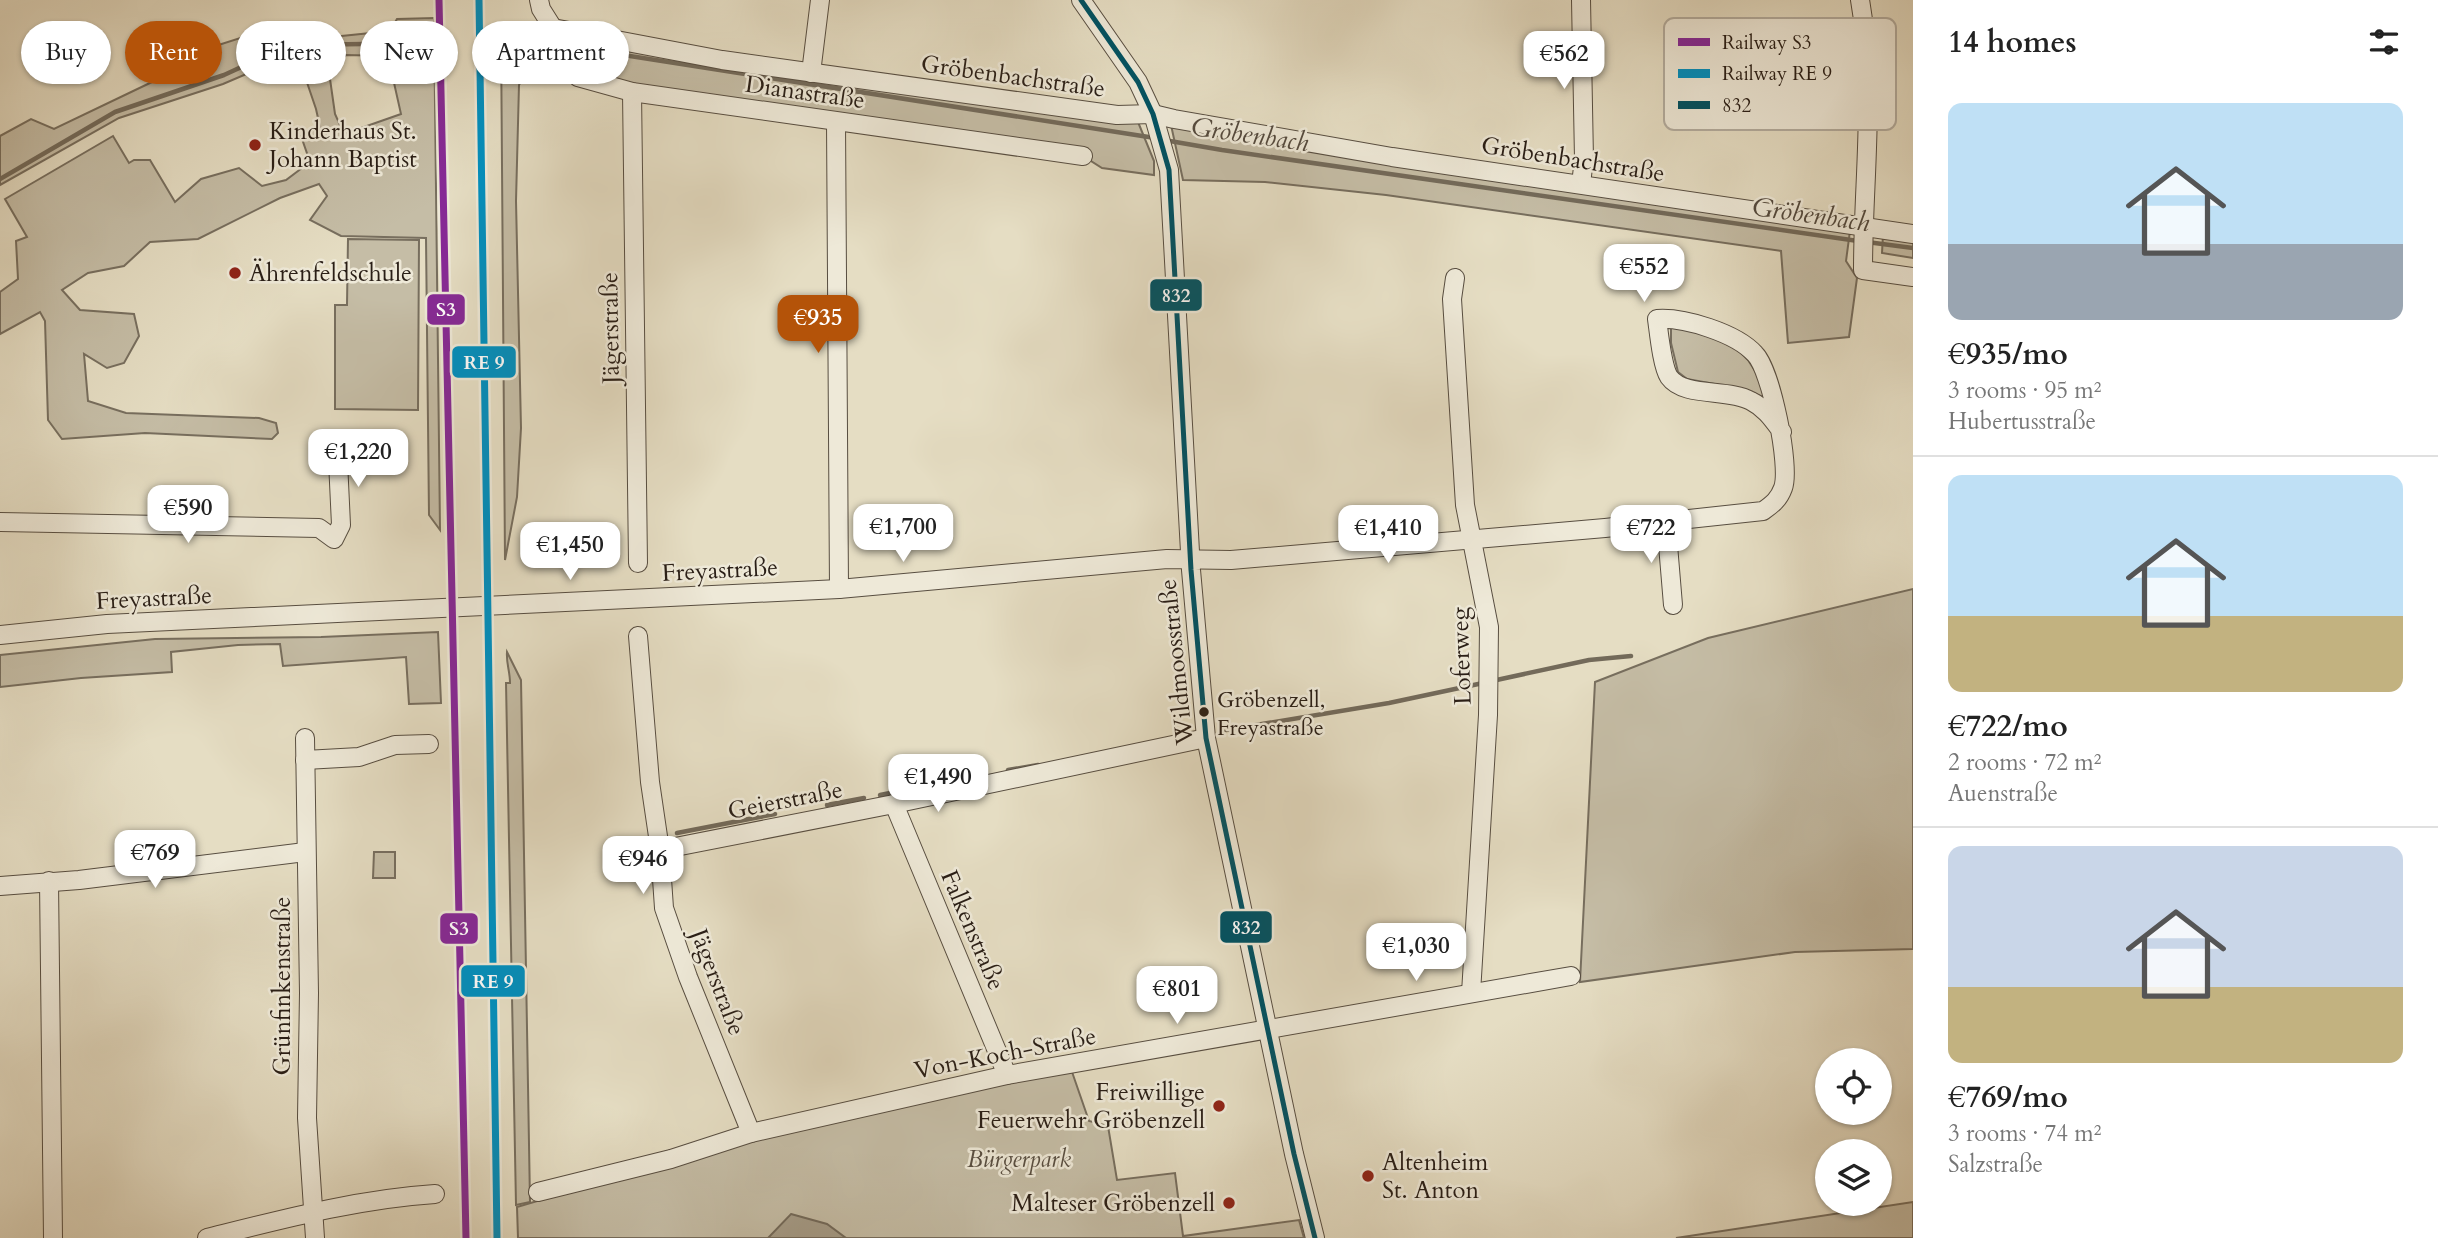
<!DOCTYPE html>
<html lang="en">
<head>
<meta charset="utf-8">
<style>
  body { margin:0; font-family:Cardo,serif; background:#f2f2f2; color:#222; height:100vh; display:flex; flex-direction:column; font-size:26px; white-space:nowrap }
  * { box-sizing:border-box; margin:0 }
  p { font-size:23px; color:#767676 }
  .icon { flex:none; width:38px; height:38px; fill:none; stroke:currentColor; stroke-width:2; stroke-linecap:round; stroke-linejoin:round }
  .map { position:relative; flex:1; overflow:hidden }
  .panel { display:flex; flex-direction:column; background:#fff; width:525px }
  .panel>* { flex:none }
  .banner { position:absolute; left:21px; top:21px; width:665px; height:63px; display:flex; gap:14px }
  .controls { position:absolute; left:1815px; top:1048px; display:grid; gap:14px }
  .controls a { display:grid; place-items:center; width:77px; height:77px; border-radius:50%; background:#fff; box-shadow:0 2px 5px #0004; font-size:35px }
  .price { position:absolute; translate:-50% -60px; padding:0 16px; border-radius:14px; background:#fff; color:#222; font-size:23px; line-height:46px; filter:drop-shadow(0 2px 4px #0008) }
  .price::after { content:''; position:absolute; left:50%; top:42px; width:21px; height:16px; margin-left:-10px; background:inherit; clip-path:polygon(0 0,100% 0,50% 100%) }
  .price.current { background:#b45309; color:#fff }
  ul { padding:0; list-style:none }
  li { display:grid; align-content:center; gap:14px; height:371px; padding:0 35px }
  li+li { border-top:2px solid #e0e0e0 }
  li span { display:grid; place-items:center; height:217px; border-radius:14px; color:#555 }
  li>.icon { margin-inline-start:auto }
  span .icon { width:126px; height:126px; fill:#fffc; stroke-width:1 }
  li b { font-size:30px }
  h2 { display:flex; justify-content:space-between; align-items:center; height:84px; padding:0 35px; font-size:30px }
  .chip { padding:0 24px; border-radius:32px; background:#fff; box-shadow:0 2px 5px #0004; font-size:24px; line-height:63px }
  .chip.current { background:#b45309; color:#fff }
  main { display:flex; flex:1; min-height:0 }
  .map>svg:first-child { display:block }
  .green { fill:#c5bda6; stroke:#776e5e; stroke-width:2; fill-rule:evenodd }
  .water { fill:#a59c88; stroke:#736a5a; stroke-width:2 }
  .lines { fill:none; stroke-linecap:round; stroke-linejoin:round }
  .stream { stroke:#736a5a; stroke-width:4.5 }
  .minor-casing { stroke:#584e41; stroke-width:20 }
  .minor { stroke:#eee9d8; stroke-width:18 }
  .bus-1-casing { stroke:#eee9d8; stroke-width:10 }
  .bus-1 { stroke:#005262; stroke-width:5 }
  .rail-1-casing { stroke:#eee9d8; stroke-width:12 }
  .rail-2-casing { stroke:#eee9d8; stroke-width:12 }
  .rail-1 { stroke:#862996; stroke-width:7 }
  .rail-2 { stroke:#008fbf; stroke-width:7 }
  .poi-dot { fill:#8f2418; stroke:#eee9d8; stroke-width:2.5 }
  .bus-dot { fill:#291e16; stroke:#eee9d8; stroke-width:2.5 }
  .labels { text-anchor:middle; stroke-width:5; stroke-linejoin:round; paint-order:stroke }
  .bus-label { font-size:22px; fill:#291e16; stroke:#eee9d8; text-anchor:start }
  .street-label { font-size:24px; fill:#291e16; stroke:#eee9d8 }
  .poi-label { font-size:24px; fill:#291e16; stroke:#eee9d8; text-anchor:start }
  .park-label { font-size:24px; font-style:italic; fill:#584e41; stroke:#eee9d8 }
  .water-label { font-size:26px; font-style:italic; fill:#544a3e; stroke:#eee9d8 }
  .key { fill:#eee9d8; stroke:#b3ac9e; stroke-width:2 }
  .key-label { font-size:19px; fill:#291e16 }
  .line-badge { stroke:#eee9d8; stroke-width:2.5 }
  .badge-label { font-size:19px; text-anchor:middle; font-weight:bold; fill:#fff }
</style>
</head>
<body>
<main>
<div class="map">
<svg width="1913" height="1238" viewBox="0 0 1913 1238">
  <rect width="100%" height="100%" fill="#e5ddc3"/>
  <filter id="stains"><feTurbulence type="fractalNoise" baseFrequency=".00286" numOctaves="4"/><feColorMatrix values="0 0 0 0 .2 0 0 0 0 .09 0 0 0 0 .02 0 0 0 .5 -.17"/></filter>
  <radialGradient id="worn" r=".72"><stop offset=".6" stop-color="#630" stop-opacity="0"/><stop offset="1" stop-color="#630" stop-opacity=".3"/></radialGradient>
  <!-- green -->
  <g class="green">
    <path d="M434 18 440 530 429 515 426 238 341 236 310 220 327 196 319 184 280 198 198 239 150 242 124 266 88 273 62 290 80 310 134 314 139 336 124 363 107 368 84 354 88 401 126 413 259 418 276 423 278 433 272 439 145 433 62 439 48 420 45 321 40 312 0 334V292L18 279 16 241 27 237 5 199 113 136 129 163 134 160H150L175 202 201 179 239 168 262 186 286 180 310 162 301 136 320 127 316 109 298 56 284 58 223 84 119 118 0 185V136L31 119 54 129 152 82 206 49 262 31 283 42 390 31 397 19ZM346 55 388 56 401 114 344 134 335 114 329 72Z"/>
    <path d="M527 32 545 34 552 60 540 65 518 64 524 76 519 85 516 201 521 428 517 497 505 560 501 34Z"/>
    <path d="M576 40 1138 122 1154 161V175L1102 168 1083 156 613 81 574 65Z"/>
    <path d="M1171 125 1850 231 1846 261 1857 278 1849 337 1788 343 1781 251 1386 195 1265 182 1183 180Z"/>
    <path d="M1883 235 1913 239V258L1882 253Z"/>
    <path d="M348 239 419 240 418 410 335 409V305H347Z"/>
    <path d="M1678 321 1734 346 1748 360 1766 388 1763 397 1742 389 1687 379 1678 372 1671 343V328Z"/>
    <path d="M1913 589V949L1795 952 1580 982 1595 682 1708 638Z"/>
    <path d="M438 632 441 703 409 704 406 657 283 666 280 644 238 645 171 652 172 672 81 678 0 687V655L155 639 321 637Z"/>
    <path d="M507 652 521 680 530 1202 516 1205 506 683H510C510 671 506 663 507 652Z"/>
    <path d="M374 852H395V878H373Z"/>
    <path d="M1071 1069 1089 1121 1108 1126 1117 1180 1175 1173 1183 1236 1299 1220 1304 1238H518L517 1207 750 1138Z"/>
    <path d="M1913 1202V1238H1676Z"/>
  </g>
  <!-- water -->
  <path class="water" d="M791 1214 827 1224 846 1238H768Z"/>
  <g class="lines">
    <!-- stream -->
    <g class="stream">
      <path d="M499 43 554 44"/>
      <path d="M566 46 1155 138"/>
      <path d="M1164 140 1222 150 1858 241"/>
      <path d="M0 179 115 112 224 75 272 53 296 45 432 43"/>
      <path d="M1867 242 1913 248"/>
      <path d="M1492 681 1589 660 1631 656"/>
      <path d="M1226 730 1389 703 1483 683"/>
      <path d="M1008 770 1038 765"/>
      <path d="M880 795 977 776"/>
      <path d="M827 805 864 798"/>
      <path d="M677 833 775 814"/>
    </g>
    <defs>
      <g id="minor">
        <path d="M539 0 541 9 553 28 567 68 578 77 632 92 1083 156"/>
        <path d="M1081 0 1138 82 1153 114 1169 170 1191 570 1206 738 1294 1154 1315 1238"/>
        <path d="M1581 0 1584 159 1581 184"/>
        <path d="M1860 0C1876 89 1863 180 1863 270L1913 277"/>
        <path d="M553 28 722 60 1117 115 1153 114 1174 119 1392 157 1913 234"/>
        <path d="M811 73 820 0"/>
        <path d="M632 92 638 563"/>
        <path d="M836 122 839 589"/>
        <path d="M1455 278 1452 299 1465 505 1489 627 1488 715 1471 993"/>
        <path d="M1666 521 1673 605"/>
        <path d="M0 522 319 528 334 539 341 525 338 461 324 444"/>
        <path d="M0 635 107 624 839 589 1167 559 1231 560 1605 528 1763 511C1773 504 1779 499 1783 488 1791 467 1771 370 1755 354 1736 333 1684 317 1657 319 1659 333 1662 366 1669 377 1684 398 1728 388 1751 401 1765 408 1773 420 1782 432"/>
        <path d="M638 636 650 782 660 850 664 908 688 977 751 1133"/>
        <path d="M305 738 309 993 307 1118 315 1238"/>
        <path d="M305 760 359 757 395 745 429 744"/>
        <path d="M894 804 1007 1075"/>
        <path d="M660 850 894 804 1206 738"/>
        <path d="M49 881 53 1238"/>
        <path d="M0 886 79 880 305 852"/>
        <path d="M538 1192 671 1159 751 1133 1007 1075 1571 976"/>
        <path d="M207 1238C283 1219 358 1199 435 1194"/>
      </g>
    </defs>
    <!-- minor casing -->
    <use href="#minor" class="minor-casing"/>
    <!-- minor -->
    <use href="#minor" class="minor"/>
    <defs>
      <path id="bus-1" d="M1081 0 1138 82 1153 114 1169 170 1191 570 1206 738 1294 1154 1315 1238"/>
    </defs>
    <!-- bus-1 casing -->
    <use href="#bus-1" class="bus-1-casing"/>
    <!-- bus-1 -->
    <use href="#bus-1" class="bus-1"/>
    <defs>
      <path id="rail-1" d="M439 0 466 1238"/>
      <path id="rail-2" d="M479 0 497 1238"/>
    </defs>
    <!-- rail-1 casing -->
    <use href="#rail-1" class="rail-1-casing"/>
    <!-- rail-2 casing -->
    <use href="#rail-2" class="rail-2-casing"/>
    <!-- rail-1 -->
    <use href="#rail-1" class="rail-1"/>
    <!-- rail-2 -->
    <use href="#rail-2" class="rail-2"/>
  </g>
  <!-- markers -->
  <g class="poi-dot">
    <circle cx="255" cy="145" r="7"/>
    <circle cx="235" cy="273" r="7"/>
    <circle cx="1219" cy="1106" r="7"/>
    <circle cx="1368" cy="1176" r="7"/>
    <circle cx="1229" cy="1203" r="7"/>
  </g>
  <circle class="bus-dot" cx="1204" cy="712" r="6"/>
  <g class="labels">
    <!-- bus labels -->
    <g class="bus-label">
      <text x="1217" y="707">Gröbenzell,<tspan x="1217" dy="28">Freyastraße</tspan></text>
    </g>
    <!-- street labels -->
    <g class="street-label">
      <text transform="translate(1013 76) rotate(8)" y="8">Gröbenbachstraße</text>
      <text transform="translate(805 92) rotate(8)" y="8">Dianastraße</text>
      <text transform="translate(1573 159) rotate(9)" y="8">Gröbenbachstraße</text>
      <text transform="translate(610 328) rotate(-91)" y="8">Jägerstraße</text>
      <text transform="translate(720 570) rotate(-3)" y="8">Freyastraße</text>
      <text transform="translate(154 598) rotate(-3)" y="8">Freyastraße</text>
      <text transform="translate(1461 656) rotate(-92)" y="8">Loferweg</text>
      <text transform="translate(1176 662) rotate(-96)" y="8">Wildmoosstraße</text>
      <text transform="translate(785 800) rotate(-11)" y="8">Geierstraße</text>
      <text transform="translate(973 930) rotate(67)" y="8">Falkenstraße</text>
      <text transform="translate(718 982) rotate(69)" y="8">Jägerstraße</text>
      <text transform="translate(282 986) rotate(-90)" y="8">Grünfinkenstraße</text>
      <text transform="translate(1005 1053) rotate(-11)" y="8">Von-Koch-Straße</text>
    </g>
    <!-- poi labels -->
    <g class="poi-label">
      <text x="269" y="139">Kinderhaus St.<tspan x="269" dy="28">Johann Baptist</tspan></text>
      <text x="249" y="281">Ährenfeldschule</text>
      <text x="1205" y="1100" text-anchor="end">Freiwillige<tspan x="1205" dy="28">Feuerwehr Gröbenzell</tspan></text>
      <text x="1382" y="1170">Altenheim<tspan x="1382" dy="28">St. Anton</tspan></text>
      <text x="1215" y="1211" text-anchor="end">Malteser Gröbenzell</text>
    </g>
    <!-- park labels -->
    <g class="park-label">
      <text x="1019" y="1167">Bürgerpark</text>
    </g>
    <!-- water labels -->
    <g class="water-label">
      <text transform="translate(1250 134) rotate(8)" y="9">Gröbenbach</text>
      <text transform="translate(1811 214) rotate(8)" y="9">Gröbenbach</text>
    </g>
  </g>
  <!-- legend -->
  <rect x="1664" y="18" width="232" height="112" rx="10" class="key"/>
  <rect x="1678" y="38" width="32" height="8" fill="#862996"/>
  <rect x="1678" y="69" width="32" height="9" fill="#008fbf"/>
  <rect x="1678" y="101" width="32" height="8" fill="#005262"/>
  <g class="key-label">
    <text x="1722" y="49">Railway S3</text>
    <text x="1722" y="80">Railway RE 9</text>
    <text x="1722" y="112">832</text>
  </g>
  <g class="line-badge">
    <rect x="1149" y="278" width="54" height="34" rx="7" fill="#005262"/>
    <rect x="426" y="293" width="40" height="33" rx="7" fill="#862996"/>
    <rect x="451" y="345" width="66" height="34" rx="7" fill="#008fbf"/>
    <rect x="1219" y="910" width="54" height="34" rx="7" fill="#005262"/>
    <rect x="439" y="912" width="40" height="33" rx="7" fill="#862996"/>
    <rect x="460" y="964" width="66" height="34" rx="7" fill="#008fbf"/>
  </g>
  <g class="badge-label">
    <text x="1176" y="302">832</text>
    <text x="446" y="316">S3</text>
    <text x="484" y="369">RE 9</text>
    <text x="1246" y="934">832</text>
    <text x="459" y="935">S3</text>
    <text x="493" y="988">RE 9</text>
  </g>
  <rect width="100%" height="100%" filter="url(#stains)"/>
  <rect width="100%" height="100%" fill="url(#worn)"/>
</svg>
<div class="controls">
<a><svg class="icon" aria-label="locate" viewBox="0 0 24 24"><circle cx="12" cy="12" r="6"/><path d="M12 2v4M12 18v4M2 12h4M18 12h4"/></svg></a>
<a><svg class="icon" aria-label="layers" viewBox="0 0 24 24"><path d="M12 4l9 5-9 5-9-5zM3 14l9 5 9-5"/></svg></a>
</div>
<b class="price" style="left:1564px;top:91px">€562</b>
<b class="price" style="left:1644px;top:304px">€552</b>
<b class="price current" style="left:818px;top:355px">€935</b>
<b class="price" style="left:358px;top:489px">€1,220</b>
<b class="price" style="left:188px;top:545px">€590</b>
<b class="price" style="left:903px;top:564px">€1,700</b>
<b class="price" style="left:1388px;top:565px">€1,410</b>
<b class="price" style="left:1651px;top:565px">€722</b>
<b class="price" style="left:570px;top:582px">€1,450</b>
<b class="price" style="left:938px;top:814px">€1,490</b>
<b class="price" style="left:155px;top:890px">€769</b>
<b class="price" style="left:643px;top:896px">€946</b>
<b class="price" style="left:1416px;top:983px">€1,030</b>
<b class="price" style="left:1177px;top:1026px">€801</b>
<div class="banner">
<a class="chip">Buy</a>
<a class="chip current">Rent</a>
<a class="chip">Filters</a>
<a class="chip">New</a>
<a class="chip">Apartment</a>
</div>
</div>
<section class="panel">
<h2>14 homes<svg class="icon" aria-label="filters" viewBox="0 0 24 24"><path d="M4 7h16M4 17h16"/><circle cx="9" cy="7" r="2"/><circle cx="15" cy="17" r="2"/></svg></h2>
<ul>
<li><span style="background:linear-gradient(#bfe0f5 65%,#9aa5b1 0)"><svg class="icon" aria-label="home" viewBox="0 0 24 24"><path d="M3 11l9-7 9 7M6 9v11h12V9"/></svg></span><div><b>€935/mo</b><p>3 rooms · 95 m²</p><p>Hubertusstraße</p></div></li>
<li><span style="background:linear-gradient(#bfe0f5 65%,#c2b280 0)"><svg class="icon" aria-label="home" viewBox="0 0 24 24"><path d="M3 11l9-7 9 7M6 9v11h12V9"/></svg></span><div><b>€722/mo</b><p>2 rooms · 72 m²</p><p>Auenstraße</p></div></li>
<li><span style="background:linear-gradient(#c9d6e8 65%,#c2b280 0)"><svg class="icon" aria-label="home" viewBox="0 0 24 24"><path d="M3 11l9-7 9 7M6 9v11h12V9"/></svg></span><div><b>€769/mo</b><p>3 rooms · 74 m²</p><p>Salzstraße</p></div></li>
</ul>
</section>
</main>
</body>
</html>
